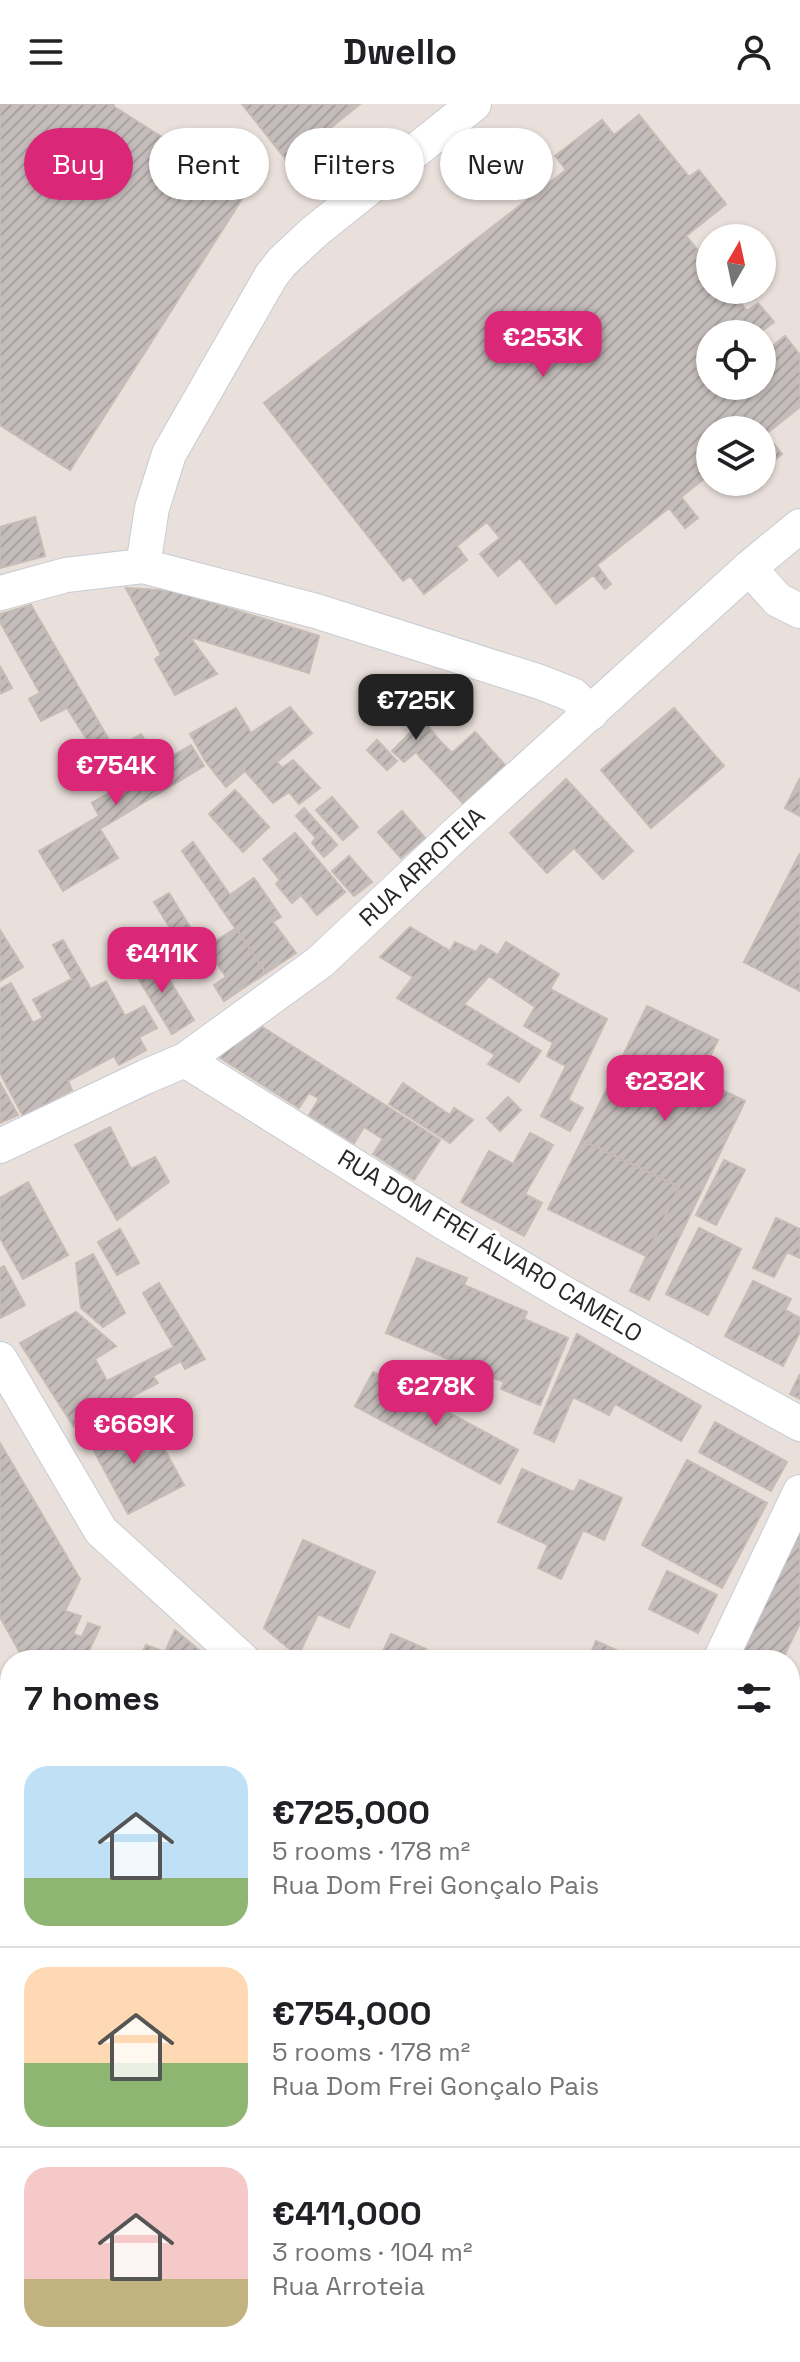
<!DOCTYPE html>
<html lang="en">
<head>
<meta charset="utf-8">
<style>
  body { margin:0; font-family:"Space Grotesk",sans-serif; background:#f2f2f2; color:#202124; height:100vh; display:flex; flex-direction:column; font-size:30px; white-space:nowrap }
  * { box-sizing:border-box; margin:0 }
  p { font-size:26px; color:#757577 }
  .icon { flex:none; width:44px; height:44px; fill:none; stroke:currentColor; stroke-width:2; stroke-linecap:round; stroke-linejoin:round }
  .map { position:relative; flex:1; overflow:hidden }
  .details { position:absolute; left:0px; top:1546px; width:800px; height:712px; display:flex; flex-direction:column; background:#fff; border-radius:32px 32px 0 0; box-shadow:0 2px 6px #0004 }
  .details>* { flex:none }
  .banner { position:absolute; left:24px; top:24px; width:752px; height:72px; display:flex; gap:16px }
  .needle { width:52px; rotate:9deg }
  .buttons { position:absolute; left:696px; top:120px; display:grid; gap:16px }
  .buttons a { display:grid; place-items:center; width:80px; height:80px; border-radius:50%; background:#fff; box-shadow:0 2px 6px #0004; font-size:40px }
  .price { position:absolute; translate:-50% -68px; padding:0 18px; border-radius:16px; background:#db2777; color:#fff; font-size:26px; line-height:52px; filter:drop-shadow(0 2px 4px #0008) }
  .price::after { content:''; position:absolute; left:50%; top:48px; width:24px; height:18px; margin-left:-12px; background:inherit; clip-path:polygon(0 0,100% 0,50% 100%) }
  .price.selected { background:#222; color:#fff }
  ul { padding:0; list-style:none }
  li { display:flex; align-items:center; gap:24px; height:200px; padding:0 24px }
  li+li { border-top:2px solid #e0e0e0 }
  li span { display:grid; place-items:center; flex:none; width:224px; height:160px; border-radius:24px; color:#555 }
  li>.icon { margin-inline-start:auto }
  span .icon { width:96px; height:96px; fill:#fffc; stroke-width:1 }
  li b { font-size:34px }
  h2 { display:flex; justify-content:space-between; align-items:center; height:96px; padding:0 24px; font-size:34px }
  .pill { padding:0 28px; border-radius:36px; background:#fff; box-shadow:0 2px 6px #0004; font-size:28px; line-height:72px }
  .pill.selected { background:#db2777; color:#fff }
  header { display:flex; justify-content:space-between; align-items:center; height:104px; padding:0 24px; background:#fff; font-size:36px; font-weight:700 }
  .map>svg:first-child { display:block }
  .industrial { fill:url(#industrial-furrows) }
  .building { fill:url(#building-hatch); stroke:#c5bcb5; stroke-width:2 }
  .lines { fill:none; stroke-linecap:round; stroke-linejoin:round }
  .lane-casing { stroke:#c6ccd5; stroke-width:20 }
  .street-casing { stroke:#c6ccd5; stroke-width:36 }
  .lane { stroke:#fff; stroke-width:18 }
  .street { stroke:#fff; stroke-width:34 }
  .labels { text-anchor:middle; stroke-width:7; stroke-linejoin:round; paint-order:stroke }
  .street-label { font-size:24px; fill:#282828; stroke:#fff }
</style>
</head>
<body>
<header><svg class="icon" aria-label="menu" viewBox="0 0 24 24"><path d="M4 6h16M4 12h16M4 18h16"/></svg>Dwello<svg class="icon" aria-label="person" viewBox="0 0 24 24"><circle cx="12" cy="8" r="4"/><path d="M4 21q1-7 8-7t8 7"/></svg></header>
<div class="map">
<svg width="800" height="2258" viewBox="0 0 800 2258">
  <defs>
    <pattern id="industrial-furrows" width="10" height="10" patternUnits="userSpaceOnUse" patternTransform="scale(2)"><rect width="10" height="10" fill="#dcdbe2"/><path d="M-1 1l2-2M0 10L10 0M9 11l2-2" fill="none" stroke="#bdbcc2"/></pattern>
    <pattern id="building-hatch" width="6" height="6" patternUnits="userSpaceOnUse" patternTransform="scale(2)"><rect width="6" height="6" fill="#c5bdbb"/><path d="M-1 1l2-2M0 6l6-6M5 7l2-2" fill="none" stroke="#a9a2a1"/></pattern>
  </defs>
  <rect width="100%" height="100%" fill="#eae0db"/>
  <!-- industrial -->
  <path class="industrial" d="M0 1780 10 1784V1846L0 1841Z"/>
  <!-- building -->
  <g class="building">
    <path d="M0 0H114L113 2 247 87 70 366 0 321Z"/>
    <path d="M242 0H360L288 58Z"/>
    <path d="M639 11 689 73 699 66 726 100 686 132 710 161V186H730L747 207 758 199 774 218 758 230H710V282H762V236L769 245 785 232 800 251V303L766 330 782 350 771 359 762 347V326H710V370L681 393 698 414 685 424 669 404 597 461 611 480 605 485 593 471 556 500 520 454 498 472 480 450 500 434 487 418 457 442 467 456 424 490 410 472 403 477 264 299 566 66 555 52 602 16 614 31Z"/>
    <path d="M35 413 45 452 0 464V423Z"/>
    <path d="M126 484 174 487 319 532 309 569 190 533 217 570 175 591 155 555 161 551Z"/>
    <path d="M31 501 112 641 96 650 67 604 41 617 29 595 40 589 0 518V510Z"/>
    <path d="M0 562 12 584 0 590Z"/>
    <path d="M290 603 312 629 277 658 282 664 293 656 320 684 299 700 289 688 273 699 245 667 226 683 206 658 190 630 236 604 251 629Z"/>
    <path d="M674 604 724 662 651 724 601 666Z"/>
    <path d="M423 616 439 636 420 653 416 648 404 658 392 647Z"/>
    <path d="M475 628 505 661 463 699 420 653 439 636 452 649Z"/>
    <path d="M141 630 155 653 149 656 153 663 191 641 204 662 100 725 118 754 63 787 39 747 99 712 92 699 116 685 98 656Z"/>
    <path d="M377 636 397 657 387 666 367 646Z"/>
    <path d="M800 674V712L785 704Z"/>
    <path d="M566 675 633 747 603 775 574 744 547 769 510 729Z"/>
    <path d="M235 686 269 723 243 748 209 710Z"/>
    <path d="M332 693 358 723 343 736 316 706Z"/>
    <path d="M304 704 337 741 324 753 312 739 316 734 296 712Z"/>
    <path d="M402 707 425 734 401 754 378 728Z"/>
    <path d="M295 729 345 788 317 811 301 791 292 799 276 780 280 776 263 755Z"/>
    <path d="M193 738 230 791 254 774 281 813 273 818 296 849 266 869 182 747Z"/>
    <path d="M800 749V887L744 858Z"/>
    <path d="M349 752 372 778 354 792 332 767Z"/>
    <path d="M169 789 198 836 183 845 154 798Z"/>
    <path d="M410 823 450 847 455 838 476 848 481 841 498 851 506 838 559 870 550 885 607 915 568 996 583 1004 570 1027 541 1012 566 962 547 952 553 939 524 922 535 903 489 872 464 900 541 947 519 978 488 960 495 951 397 894 413 873 380 853Z"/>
    <path d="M236 824 266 869 224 897 214 881 226 873 206 843Z"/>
    <path d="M0 826 23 863 0 877Z"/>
    <path d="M63 836 91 885 106 877 125 912 144 902 157 924 139 933 146 946 119 961 114 952 68 977 72 986 23 1012 0 969V885L11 879 33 919 43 914 33 896 72 875 53 841Z"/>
    <path d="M138 850 149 868 160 861 194 916 172 930 127 856Z"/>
    <path d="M647 902 718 936 699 975 745 997 649 1196 630 1187 679 1083 582 1036Z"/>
    <path d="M256 919 440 1036 414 1076 373 1050 383 1035 364 1023 354 1039 309 1011 319 995 309 989 299 1004 219 953Z"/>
    <path d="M0 979 18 1011 0 1019Z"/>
    <path d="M403 979 450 1011 454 1004 473 1016 450 1039 389 1000Z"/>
    <path d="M508 993 521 1006 500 1027 487 1014Z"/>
    <path d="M110 1023 131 1065 155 1053 169 1078 117 1116 75 1041Z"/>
    <path d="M530 1029 553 1041 525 1090 542 1099 524 1132 461 1098 489 1047 513 1060Z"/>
    <path d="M582 1036 679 1083 646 1152 548 1105Z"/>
    <path d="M724 1056 745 1066 716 1121 696 1111Z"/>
    <path d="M28 1078 68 1151 23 1175 0 1134V1094Z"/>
    <path d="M776 1114 800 1125V1154L787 1148 774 1173 753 1164Z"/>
    <path d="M699 1124 741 1145 708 1211 666 1190Z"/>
    <path d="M120 1125 139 1159 117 1171 98 1138Z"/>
    <path d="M93 1150 125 1209 103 1223 81 1204 76 1159Z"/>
    <path d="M417 1154 467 1174 464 1181 527 1208 524 1215 568 1234 540 1301 501 1285 504 1278 386 1229Z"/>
    <path d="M4 1162 25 1201 0 1214V1164Z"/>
    <path d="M753 1177 791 1195 785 1206 800 1214V1228L783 1262 725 1232Z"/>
    <path d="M159 1179 205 1255 185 1265 181 1257 153 1272 158 1279 74 1323 20 1239 76 1208 116 1242 95 1255 107 1277 174 1243 143 1189Z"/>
    <path d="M577 1230 701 1302 681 1337 615 1300 609 1311 573 1293 554 1338 534 1329Z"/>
    <path d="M373 1268 518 1346 500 1380 355 1302Z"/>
    <path d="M800 1270V1295L790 1290Z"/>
    <path d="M126 1313 146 1349 162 1341 184 1381 128 1410 87 1334Z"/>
    <path d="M715 1318 787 1358 771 1387 699 1348Z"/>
    <path d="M0 1339 80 1475 65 1507 81 1512 73 1530 82 1533 88 1519 100 1523 87 1551 76 1547 73 1556H24L0 1513Z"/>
    <path d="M687 1356 767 1399 722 1484 642 1441Z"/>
    <path d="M522 1365 574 1388 580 1376 622 1394 604 1436 583 1426 561 1475 538 1464 548 1441 498 1418Z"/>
    <path d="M800 1421V1519L782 1556H734Z"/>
    <path d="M303 1436 375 1468 349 1524 318 1510 298 1552 264 1524Z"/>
    <path d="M667 1467 717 1491 698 1529 649 1505Z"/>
    <path d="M175 1526 205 1551 203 1556H138L146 1541 165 1548Z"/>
    <path d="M391 1530 426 1545 422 1553 429 1556H379Z"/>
    <path d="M596 1537 638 1556H588Z"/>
    <path d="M790 1580 800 1585V1621L790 1616Z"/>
    <path d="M7 1582 10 1583V1615H8L0 1637V1601Z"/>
    <path d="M3 1640 10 1643V1681L0 1677V1649Z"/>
    <path d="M800 1675V1700L790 1696Z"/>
    <path d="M800 1720V1776L794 1789 800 1791V1884L790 1880V1742Z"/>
    <path d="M0 1879 10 1883V1936L0 1931Z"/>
    <path d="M790 1922 800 1927V1986L790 1981Z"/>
    <path d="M0 1998 10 2002V2016L0 2040Z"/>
    <path d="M244 2248H289L295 2252 289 2258H243Z"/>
    <path d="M289 2248H347L361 2258H305Z"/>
    <path d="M439 2248H585L599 2258H454Z"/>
    <path d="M693 2248H755L757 2249 755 2258H691Z"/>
  </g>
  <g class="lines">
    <defs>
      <path id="lane" d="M0 1811 10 1816"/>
      <g id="street">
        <path d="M143 462 152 404 169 350 271 172 282 158 314 128 474 0"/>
        <path d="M749 464 778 496 800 507"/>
        <path d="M0 489 66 471 143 462 316 507 540 578 573 591 591 609"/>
        <path d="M185 956 445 1119 567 1191 800 1320"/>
        <path d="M0 1042 145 973 185 956 320 858 455 731 749 464 800 422"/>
        <path d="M0 1255 101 1427 243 1556"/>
        <path d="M720 1556 800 1388"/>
        <path d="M790 1903 800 1908"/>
        <path d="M0 2110 10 2086"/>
        <path d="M625 2248 655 2255"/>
      </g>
    </defs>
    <!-- lane casing -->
    <use href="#lane" class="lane-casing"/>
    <!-- street casing -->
    <use href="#street" class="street-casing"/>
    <!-- lane -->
    <use href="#lane" class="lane"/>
    <!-- street -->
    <use href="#street" class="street"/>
  </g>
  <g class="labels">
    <!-- street labels -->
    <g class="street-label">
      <text transform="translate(422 763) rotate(-43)" y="8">RUA ARROTEIA</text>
      <text transform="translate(490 1142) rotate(31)" y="8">RUA DOM FREI ÁLVARO CAMELO</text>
    </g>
  </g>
</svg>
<div class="buttons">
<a><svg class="needle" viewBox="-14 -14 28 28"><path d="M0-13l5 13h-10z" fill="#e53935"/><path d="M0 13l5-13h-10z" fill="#757577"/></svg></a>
<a><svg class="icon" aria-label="locate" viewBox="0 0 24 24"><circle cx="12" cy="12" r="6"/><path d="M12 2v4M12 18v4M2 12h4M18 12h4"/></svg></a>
<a><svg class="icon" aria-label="layers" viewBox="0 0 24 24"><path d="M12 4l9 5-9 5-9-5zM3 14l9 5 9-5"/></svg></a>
</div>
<b class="price" style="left:543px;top:275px">€253K</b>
<b class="price selected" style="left:416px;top:638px">€725K</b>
<b class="price" style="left:116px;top:703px">€754K</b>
<b class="price" style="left:162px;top:891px">€411K</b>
<b class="price" style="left:665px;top:1019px">€232K</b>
<b class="price" style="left:436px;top:1324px">€278K</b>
<b class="price" style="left:134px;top:1362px">€669K</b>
<div class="banner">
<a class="pill selected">Buy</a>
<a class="pill">Rent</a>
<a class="pill">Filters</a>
<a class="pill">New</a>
</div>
<section class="details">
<h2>7 homes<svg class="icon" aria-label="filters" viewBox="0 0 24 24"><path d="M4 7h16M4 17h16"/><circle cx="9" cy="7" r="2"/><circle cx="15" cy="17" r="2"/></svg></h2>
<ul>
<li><span style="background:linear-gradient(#bfe0f5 70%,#8fb573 0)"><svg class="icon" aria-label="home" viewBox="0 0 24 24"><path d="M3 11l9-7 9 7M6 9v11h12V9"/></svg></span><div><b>€725,000</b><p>5 rooms · 178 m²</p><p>Rua Dom Frei Gonçalo Pais</p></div></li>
<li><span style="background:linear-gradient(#ffd9b3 60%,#8fb573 0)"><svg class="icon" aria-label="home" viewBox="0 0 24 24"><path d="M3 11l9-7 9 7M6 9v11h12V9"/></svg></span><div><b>€754,000</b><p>5 rooms · 178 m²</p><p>Rua Dom Frei Gonçalo Pais</p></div></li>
<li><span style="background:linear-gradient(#f6c9c9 70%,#c2b280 0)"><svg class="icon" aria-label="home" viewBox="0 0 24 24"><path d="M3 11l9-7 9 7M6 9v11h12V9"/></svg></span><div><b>€411,000</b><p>3 rooms · 104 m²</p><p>Rua Arroteia</p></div></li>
</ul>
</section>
</div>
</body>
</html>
